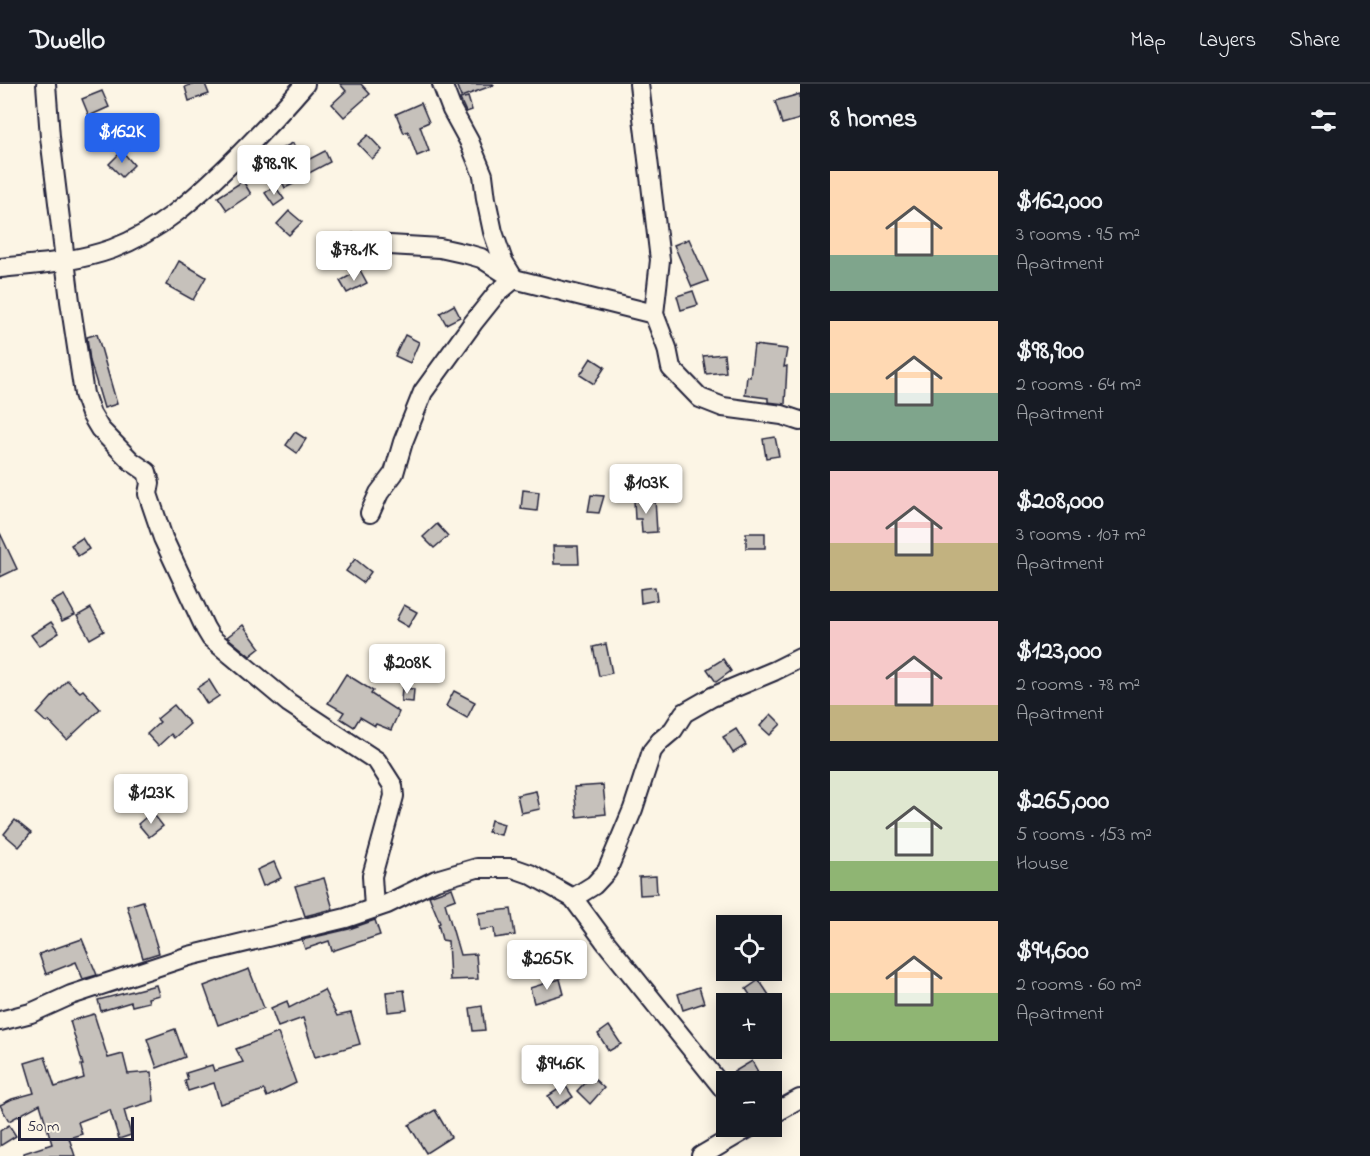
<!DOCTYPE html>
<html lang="en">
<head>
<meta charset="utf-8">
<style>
  body { margin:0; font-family:"Indie Flower",sans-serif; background:#20242c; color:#f1f3f6; height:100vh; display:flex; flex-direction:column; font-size:22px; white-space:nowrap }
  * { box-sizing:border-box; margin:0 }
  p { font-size:20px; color:#9ea1a6 }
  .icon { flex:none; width:33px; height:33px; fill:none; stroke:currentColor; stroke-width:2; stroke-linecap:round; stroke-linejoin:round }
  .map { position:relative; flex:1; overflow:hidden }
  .sheet { display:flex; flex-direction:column; background:#171b24; width:570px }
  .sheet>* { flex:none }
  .tools { position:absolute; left:716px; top:831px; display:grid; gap:12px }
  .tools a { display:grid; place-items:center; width:66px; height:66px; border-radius:0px; background:#171b24; box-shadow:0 3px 15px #0003; font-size:30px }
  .scale { position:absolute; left:18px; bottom:15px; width:116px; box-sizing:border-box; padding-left:6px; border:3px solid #22223b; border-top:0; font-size:16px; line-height:21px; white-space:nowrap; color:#22223b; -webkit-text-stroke:4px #fcf5e5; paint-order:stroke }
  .price { position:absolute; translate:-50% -51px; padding:0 14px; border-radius:6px; background:#fff; color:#222; font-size:20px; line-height:39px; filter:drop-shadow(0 2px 3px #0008) }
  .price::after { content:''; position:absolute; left:50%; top:36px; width:18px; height:14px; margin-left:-9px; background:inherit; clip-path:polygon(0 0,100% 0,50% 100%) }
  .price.current { background:#2563eb; color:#fff }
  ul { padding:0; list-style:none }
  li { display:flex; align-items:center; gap:18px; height:150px; padding:0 30px }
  li span { display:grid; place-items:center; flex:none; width:168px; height:120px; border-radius:0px; color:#555 }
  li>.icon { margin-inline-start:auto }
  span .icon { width:72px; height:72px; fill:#fffc; stroke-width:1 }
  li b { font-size:26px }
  h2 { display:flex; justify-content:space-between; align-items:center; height:72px; padding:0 30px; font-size:26px }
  header { display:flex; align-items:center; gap:36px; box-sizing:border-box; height:84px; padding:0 30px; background:#171b24; border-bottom:2px solid #363941 }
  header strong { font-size:28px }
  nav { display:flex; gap:33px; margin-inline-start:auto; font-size:21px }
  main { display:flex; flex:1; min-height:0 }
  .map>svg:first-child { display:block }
  .building { fill:#c6c1bb; stroke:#22223b; stroke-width:1.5 }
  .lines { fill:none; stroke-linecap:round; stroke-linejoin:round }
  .minor-casing { stroke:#22223b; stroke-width:22 }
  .minor { stroke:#fcf5e5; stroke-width:18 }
</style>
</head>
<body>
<header>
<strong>Dwello</strong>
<nav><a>Map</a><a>Layers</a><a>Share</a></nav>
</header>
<main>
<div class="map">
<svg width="800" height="1072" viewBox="0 0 800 1072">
  <rect width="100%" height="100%" fill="#fcf5e5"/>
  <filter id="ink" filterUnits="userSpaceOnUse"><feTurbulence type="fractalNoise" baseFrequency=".0167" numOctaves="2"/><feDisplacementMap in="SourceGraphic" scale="12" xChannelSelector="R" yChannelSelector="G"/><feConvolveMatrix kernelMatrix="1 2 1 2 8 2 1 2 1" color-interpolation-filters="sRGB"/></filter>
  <g filter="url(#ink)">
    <!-- building -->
    <g class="building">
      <path d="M192 0H205L209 10 189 17 185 3Z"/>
      <path d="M340 0H361L370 10 344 33 332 20 346 7Z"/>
      <path d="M456 0H493L494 1 461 13Z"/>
      <path d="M102 7 109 23 89 32 82 15Z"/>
      <path d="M800 10V35L782 40 775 17Z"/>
      <path d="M468 13 472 26 466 28 460 15Z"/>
      <path d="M421 19 429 38 420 42 429 67 417 72 408 47 404 49 396 30Z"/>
      <path d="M368 51 382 66 372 75 358 60Z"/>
      <path d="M293 59 302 79 325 67 330 78 307 90 308 93 285 104 270 70Z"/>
      <path d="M122 67 134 81 122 93 109 80Z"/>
      <path d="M243 97 251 110 227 126 218 113Z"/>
      <path d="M275 102 284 115 274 122 265 109Z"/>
      <path d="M289 127 302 138 289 151 277 140Z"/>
      <path d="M689 155 708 197 692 203 674 161Z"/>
      <path d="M179 177 206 193 193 216 166 201Z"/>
      <path d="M360 186 367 199 347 209 340 197Z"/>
      <path d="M693 207 698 221 681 226 677 212Z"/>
      <path d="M454 221 460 233 446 240 440 229Z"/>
      <path d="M97 250 117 320 104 324 90 277 87 253Z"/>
      <path d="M405 251 419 258 410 279 395 272Z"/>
      <path d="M754 261 787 265 784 283 787 282 785 320 768 318V314L745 311 747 292 750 293Z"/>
      <path d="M724 270 726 288 706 290 703 272Z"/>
      <path d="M591 274 605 283 594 300 580 291Z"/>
      <path d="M295 348 306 355 297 369 286 361Z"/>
      <path d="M775 353 779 372 766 374 763 355Z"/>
      <path d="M523 406 539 408 537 427 521 425Z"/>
      <path d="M591 411 604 412 599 429 588 428Z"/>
      <path d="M655 415 657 448 642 449 641 435H635L634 416Z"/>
      <path d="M437 440 448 452 434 464 423 453Z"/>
      <path d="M0 449 17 485 0 493Z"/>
      <rect x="746" y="449" width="19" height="15"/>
      <path d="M82 454 89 465 78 472 71 461Z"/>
      <path d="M553 462H578L579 480H554Z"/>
      <path d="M355 475 371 488 363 499 346 487Z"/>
      <path d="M655 503 657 516 641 519 640 505Z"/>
      <path d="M64 511 75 531 62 537 51 518Z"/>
      <path d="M404 521 417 528 408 543 396 536Z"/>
      <path d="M91 524 104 547 90 555 77 532Z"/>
      <path d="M51 538 59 549 39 562 31 551Z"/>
      <path d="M243 541 260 564 250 572 227 553Z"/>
      <path d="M606 560 612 589 599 592 593 563Z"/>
      <path d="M723 575 731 587 716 598 707 585Z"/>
      <path d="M346 590 373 607 371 610 399 628 391 646 376 640 375 642 360 633 354 643 340 634 344 628 328 619Z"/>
      <path d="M67 596 80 608 83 606 100 625 67 656 49 637 47 639 37 630Z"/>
      <path d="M209 596 219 612 207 620 197 604Z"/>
      <path d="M402 604 414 605 413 618 401 617Z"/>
      <path d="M454 607 475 618 467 634 446 622Z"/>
      <path d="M174 621 190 640 174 654 171 650 158 662 147 650 160 638 157 635Z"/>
      <path d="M771 630 781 640 770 651 760 642Z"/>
      <path d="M736 645 746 661 733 669 723 653Z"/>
      <path d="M603 701 606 730 577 733 574 703Z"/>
      <path d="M536 707 540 725 521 729 517 711Z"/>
      <path d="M152 728 163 742 149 753 138 740Z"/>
      <path d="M15 736 31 749 19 763 4 750Z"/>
      <path d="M491 736 504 740 501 751 488 748Z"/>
      <path d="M274 778 281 794 263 802 257 786Z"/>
      <path d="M656 792 657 810 640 811 639 793Z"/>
      <path d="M324 794 333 825 305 832 295 802Z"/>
      <path d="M452 804 456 815 445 819 460 871 476 870 478 895 450 896 448 857 442 856 438 840 440 839 429 812Z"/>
      <path d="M143 817 159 869 143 874 127 822Z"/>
      <path d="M511 825 515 851 495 854 494 844 480 846 478 829Z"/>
      <path d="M375 836 380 851 332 867 329 857 305 865 302 856 349 845Z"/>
      <path d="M82 855 97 891 83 895 76 878 46 890 39 870Z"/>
      <path d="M249 885 264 924 218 941 204 902Z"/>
      <path d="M560 895 564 910 534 919 530 904Z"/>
      <path d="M759 896 775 920H756L746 905Z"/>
      <path d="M156 901 159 911 148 914 149 918 132 922 131 918 101 927 98 916Z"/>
      <path d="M699 903 704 919 683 926 678 910Z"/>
      <path d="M324 906 337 932 351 929 360 960 315 973 303 934 278 943 271 924 287 917 289 924Z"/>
      <path d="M404 906 407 926 388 928 386 908Z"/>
      <path d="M482 922 485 946 473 947 470 924Z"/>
      <path d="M94 930 108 974 123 970 128 990 151 988 154 1017 124 1026 131 1051 119 1055 110 1026 78 1038 82 1050 69 1054 75 1072H24V1069L52 1060 40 1020 9 1037 0 1021 12 1015 34 1009 25 979 45 973 55 1003 84 994 81 981H83L70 937Z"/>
      <path d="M609 942 621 960 609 967 598 950Z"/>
      <path d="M175 945 185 973 157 984 147 955Z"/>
      <path d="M278 949 296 999 267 1013 264 1006 220 1020 214 999 188 1007 185 997 188 996 186 989 212 981 214 987 243 978 236 965Z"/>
      <path d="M752 977 758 988 742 998H732L727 992Z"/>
      <path d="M591 992 604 1004 590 1020 577 1007Z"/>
      <path d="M565 1001 573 1013 556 1024 548 1012Z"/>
      <path d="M435 1026 451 1053 426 1069 409 1041Z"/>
      <path d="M9 1041 16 1052 0 1062V1047Z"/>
    </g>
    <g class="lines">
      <defs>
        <g id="minor">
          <path d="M46 0 50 53 70 217 84 310 91 330 100 345 131 377 147 388 150 399 148 410 163 454 205 544 211 554 289 619 377 677 393 702 394 712 372 792 374 824"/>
          <path d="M639 0 660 176 654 230 667 264 671 284 700 314 723 323 782 331 800 337"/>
          <path d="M356 159 440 164 467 170 481 174 514 195 654 230"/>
          <path d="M0 184C38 180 76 178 112 165 160 147 194 115 230 80 256 54 281 28 305 0"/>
          <path d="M370 429 379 409 394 389 403 358 423 308 473 239 497 209 514 195 503 177 493 148 486 115 483 91 469 57 452 26 442 0"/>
          <path d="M573 814 594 801 607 787 633 725 652 667 660 657 673 646 684 629 712 613 774 587 800 574"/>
          <path d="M0 937 31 929 71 911 189 872 346 834 387 820 436 796 477 784H513L530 790 573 814 604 856 726 1008"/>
          <path d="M771 1031 800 1015"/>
          <path d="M701 1072 752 1042"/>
        </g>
      </defs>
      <!-- minor casing -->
      <use href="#minor" class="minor-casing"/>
      <!-- minor -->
      <use href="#minor" class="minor"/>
    </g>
  </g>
</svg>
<div class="tools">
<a><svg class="icon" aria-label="locate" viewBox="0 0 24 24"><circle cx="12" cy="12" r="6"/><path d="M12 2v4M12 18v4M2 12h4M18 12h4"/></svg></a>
<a>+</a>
<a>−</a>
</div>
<div class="scale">50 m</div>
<b class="price current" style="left:122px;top:80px">$162K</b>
<b class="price" style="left:274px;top:112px">$98.9K</b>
<b class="price" style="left:354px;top:198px">$78.1K</b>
<b class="price" style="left:646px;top:431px">$103K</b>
<b class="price" style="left:407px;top:611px">$208K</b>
<b class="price" style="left:151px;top:741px">$123K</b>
<b class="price" style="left:547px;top:907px">$265K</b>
<b class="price" style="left:560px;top:1012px">$94.6K</b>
</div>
<section class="sheet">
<h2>8 homes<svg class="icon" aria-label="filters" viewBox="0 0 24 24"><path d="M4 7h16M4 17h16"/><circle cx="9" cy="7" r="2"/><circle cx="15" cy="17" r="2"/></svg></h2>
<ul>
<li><span style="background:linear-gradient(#ffd9b3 70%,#7fa58c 0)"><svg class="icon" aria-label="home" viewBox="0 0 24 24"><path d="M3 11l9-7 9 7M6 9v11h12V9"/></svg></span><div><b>$162,000</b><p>3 rooms · 95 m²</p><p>Apartment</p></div></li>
<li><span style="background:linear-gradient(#ffd9b3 60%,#7fa58c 0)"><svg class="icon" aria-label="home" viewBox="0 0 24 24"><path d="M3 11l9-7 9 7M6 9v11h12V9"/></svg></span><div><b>$98,900</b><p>2 rooms · 64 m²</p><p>Apartment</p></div></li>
<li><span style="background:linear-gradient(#f6c9c9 60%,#c2b280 0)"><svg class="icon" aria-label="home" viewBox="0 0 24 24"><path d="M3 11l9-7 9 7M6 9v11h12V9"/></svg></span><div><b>$208,000</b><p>3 rooms · 107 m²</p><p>Apartment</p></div></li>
<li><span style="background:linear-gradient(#f6c9c9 70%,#c2b280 0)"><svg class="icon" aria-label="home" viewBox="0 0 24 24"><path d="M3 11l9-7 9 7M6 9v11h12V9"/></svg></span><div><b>$123,000</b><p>2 rooms · 78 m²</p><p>Apartment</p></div></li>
<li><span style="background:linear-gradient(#dfe7d0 75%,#8fb573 0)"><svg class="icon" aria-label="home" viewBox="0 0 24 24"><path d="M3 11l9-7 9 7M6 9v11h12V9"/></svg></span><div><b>$265,000</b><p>5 rooms · 153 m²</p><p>House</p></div></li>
<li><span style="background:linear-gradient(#ffd9b3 60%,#8fb573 0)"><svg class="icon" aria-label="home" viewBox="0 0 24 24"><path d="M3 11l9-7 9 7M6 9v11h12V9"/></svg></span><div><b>$94,600</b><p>2 rooms · 60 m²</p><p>Apartment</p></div></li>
</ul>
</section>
</main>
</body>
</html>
